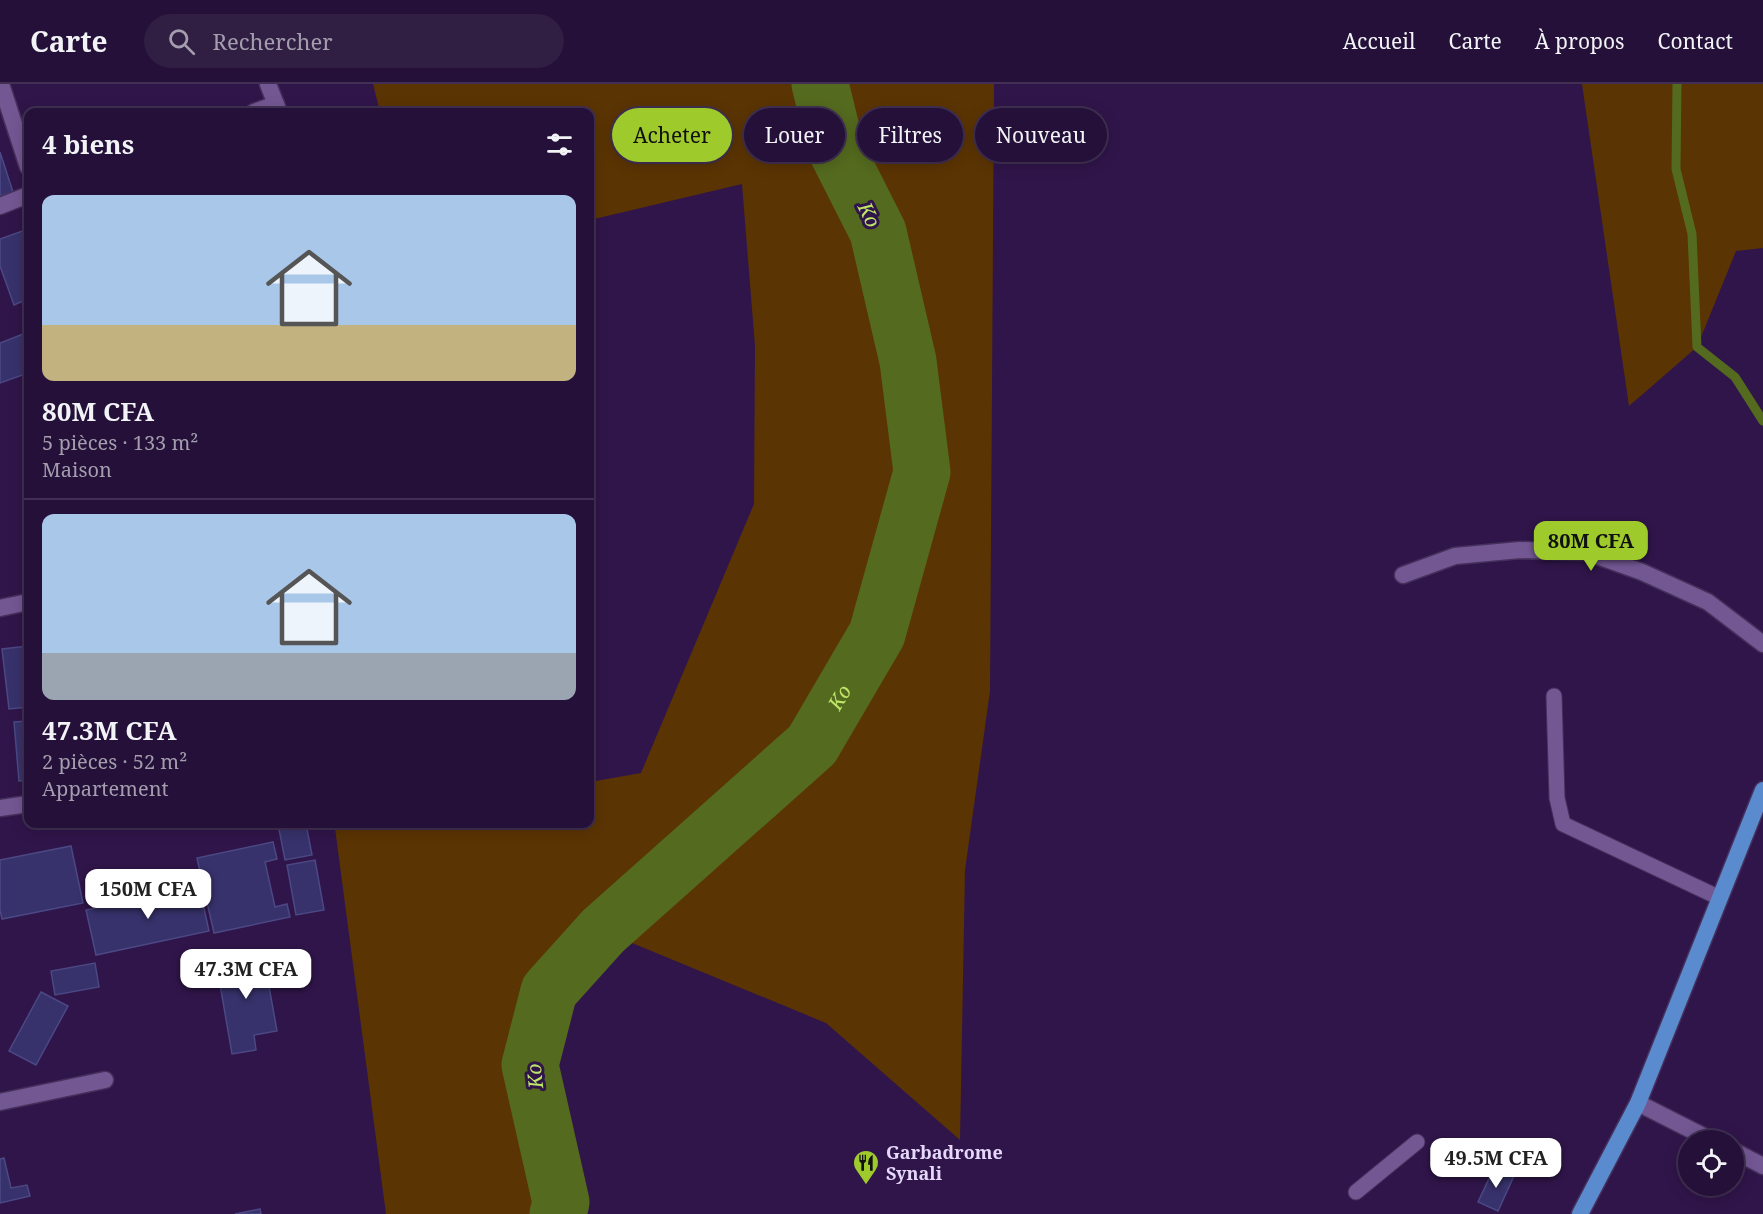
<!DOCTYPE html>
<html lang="fr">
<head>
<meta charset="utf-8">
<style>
  body { margin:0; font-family:"Noto Serif",serif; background:#301e43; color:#f1f3f6; height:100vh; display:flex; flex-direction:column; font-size:22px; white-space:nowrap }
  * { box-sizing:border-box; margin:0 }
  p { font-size:20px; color:#a39dae }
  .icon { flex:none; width:33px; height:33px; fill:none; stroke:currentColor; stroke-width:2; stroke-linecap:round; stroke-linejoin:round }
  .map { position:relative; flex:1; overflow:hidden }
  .panel { position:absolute; left:24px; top:24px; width:570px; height:720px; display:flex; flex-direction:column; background:#241038; border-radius:12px; box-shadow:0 3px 15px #0003,0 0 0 2px #413053 }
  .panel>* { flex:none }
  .top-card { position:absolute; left:612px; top:24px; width:570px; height:54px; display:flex; gap:12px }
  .tools { position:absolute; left:1678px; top:1046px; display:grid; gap:12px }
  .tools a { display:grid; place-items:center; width:66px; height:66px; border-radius:50%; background:#241038; box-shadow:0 3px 15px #0003,0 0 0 2px #413053; font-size:30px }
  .price { position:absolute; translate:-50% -51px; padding:0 14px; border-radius:12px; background:#fff; color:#222; font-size:20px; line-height:39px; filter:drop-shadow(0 2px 3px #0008) }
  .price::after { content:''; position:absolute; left:50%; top:36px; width:18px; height:14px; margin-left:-9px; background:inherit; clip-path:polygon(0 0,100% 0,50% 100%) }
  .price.active { background:#9fca2c; color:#111 }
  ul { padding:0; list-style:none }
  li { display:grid; align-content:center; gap:12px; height:318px; padding:0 18px }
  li+li { border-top:2px solid #413053 }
  li span { display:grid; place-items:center; height:186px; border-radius:12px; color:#555 }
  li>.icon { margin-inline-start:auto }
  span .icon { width:108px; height:108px; fill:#fffc; stroke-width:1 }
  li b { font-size:26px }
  h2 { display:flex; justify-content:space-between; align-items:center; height:72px; padding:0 18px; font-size:26px }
  .tag { padding:0 21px; border-radius:27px; background:#241038; box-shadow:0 3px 15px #0003,0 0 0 2px #413053; font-size:21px; line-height:54px }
  .tag.active { background:#9fca2c; color:#111 }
  header { display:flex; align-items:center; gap:36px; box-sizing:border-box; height:84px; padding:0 30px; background:#241038; border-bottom:2px solid #413053 }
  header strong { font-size:28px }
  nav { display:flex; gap:33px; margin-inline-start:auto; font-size:21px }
  .search { width:420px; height:54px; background:#301e43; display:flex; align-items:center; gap:15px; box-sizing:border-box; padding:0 21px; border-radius:33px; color:#a39dae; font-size:22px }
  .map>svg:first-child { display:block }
  .green { fill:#5b3403 }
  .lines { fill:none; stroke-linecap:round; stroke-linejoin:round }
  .stream { stroke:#546a1e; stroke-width:9 }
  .river { stroke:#546a1e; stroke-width:57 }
  .building { fill:#37326b; stroke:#4b4884; stroke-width:1.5 }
  .service-casing { stroke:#45305c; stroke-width:17 }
  .minor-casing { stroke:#45305c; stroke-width:19 }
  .primary-casing { stroke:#45305c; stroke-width:19 }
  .service { stroke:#735793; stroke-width:15 }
  .minor { stroke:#735793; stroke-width:16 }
  .primary { stroke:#5a8bce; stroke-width:16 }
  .labels { text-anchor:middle; stroke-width:6; stroke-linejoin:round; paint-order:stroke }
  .poi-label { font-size:18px; font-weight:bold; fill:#e6d8fa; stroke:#30154a; text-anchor:start }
  .water-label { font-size:20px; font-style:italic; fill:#bee668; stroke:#30154a }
</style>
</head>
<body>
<header>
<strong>Carte</strong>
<div class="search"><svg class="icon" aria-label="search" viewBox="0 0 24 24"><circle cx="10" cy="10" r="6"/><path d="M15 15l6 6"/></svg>Rechercher</div>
<nav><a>Accueil</a><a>Carte</a><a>À propos</a><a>Contact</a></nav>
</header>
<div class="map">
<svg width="1763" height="1130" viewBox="0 0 1763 1130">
  <rect width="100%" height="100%" fill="#30154a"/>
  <!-- green -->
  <g class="green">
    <path d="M373 0H994L990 607 965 786 960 1056 826 939 603 847 549 907 530 981 561 1118 558 1130H386L335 744 359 740H590V698L641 689 754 420 755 262 742 100 590 136V28H380Z"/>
    <path d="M1582 0H1763V164L1736 167 1697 263 1629 322Z"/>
  </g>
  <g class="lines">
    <!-- stream -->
    <path class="stream" d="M1677 0 1676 85 1692 150 1697 263 1735 293 1763 337"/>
    <!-- river -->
    <path class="river" id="s1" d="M558 1130 561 1118 530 981 549 907 603 847 812 661 877 550 922 388 908 277 878 148 836 65 820 0"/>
  </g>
  <!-- building -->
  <g class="building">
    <path d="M0 68 13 108 0 112Z"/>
    <path d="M28 145V215L14 221 0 182V155Z"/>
    <path d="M28 248V289L0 299V259Z"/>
    <path d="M28 562V623L9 625 2 565Z"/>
    <path d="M28 637V696L19 697 14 638Z"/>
    <path d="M278 740H306L312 771 285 776Z"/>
    <path d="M273 758 277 775 265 778 275 823 287 820 290 833 214 849 197 774Z"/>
    <path d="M71 762 83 819 2 835 0 826V776Z"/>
    <path d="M315 776 324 826 296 831 287 781Z"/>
    <path d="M199 802 209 847 96 871 86 826Z"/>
    <path d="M263 869 277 947 254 951 256 966 232 970 216 877Z"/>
    <path d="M95 879 99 903 55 911 51 887Z"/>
    <path d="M41 908 68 922 36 981 9 967Z"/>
    <path d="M4 1074 11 1104 27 1101 30 1112 0 1119V1075Z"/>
    <path d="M1494 1084 1514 1092 1498 1127 1478 1118Z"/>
    <path d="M260 1125 261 1130H235Z"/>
  </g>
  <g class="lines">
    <defs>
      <g id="service">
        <path d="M1554 612 1557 714 1563 740 1720 814"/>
        <path d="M1356 1108 1417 1058"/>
      </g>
      <g id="minor">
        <path d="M1 0 28 83"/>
        <path d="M268 0 279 28"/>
        <path d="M254 28 276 20"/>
        <path d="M0 122 28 111"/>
        <path d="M1403 491 1455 472 1520 466 1586 468 1642 488 1708 518 1763 560"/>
        <path d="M0 524 28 518"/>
        <path d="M0 724 28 720"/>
        <path d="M0 1018 105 996"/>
        <path d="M1638 1019 1711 1056"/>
        <path d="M1734 1067 1763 1082"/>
      </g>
      <path id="primary" d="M1580 1130 1638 1019 1763 706"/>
    </defs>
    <!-- service casing -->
    <use href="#service" class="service-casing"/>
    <!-- minor casing -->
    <use href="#minor" class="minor-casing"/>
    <!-- primary casing -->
    <use href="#primary" class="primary-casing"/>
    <!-- service -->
    <use href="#service" class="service"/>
    <!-- minor -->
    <use href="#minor" class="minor"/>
    <!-- primary -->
    <use href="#primary" class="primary"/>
  </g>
  <!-- icons -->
  <defs>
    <symbol id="restaurant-pin" viewBox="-11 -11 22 30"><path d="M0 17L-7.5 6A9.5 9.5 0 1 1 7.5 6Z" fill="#9fca2c" stroke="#30154a"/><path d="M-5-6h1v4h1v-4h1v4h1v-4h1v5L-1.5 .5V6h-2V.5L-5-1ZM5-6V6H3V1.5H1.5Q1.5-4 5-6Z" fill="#111"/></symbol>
  </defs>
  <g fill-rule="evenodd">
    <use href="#restaurant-pin" x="851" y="1064" width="30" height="40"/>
  </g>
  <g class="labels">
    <!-- poi labels -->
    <g class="poi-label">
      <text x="886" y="1075">Garbadrome<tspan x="886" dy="21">Synali</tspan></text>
    </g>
    <!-- water labels -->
    <g class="water-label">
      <text transform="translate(869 131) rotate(64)" y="7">Ko</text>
      <text dy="7" stroke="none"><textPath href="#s1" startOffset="645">Ko</textPath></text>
      <text transform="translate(535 992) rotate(-96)" y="7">Ko</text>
    </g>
  </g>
</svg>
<div class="tools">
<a><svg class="icon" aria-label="locate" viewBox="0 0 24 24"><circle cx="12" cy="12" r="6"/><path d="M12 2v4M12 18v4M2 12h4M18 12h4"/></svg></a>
</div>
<b class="price active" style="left:1591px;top:488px">80M CFA</b>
<b class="price" style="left:148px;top:836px">150M CFA</b>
<b class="price" style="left:246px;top:916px">47.3M CFA</b>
<b class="price" style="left:1496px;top:1105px">49.5M CFA</b>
<div class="top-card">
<a class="tag active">Acheter</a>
<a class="tag">Louer</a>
<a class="tag">Filtres</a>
<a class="tag">Nouveau</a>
</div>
<section class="panel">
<h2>4 biens<svg class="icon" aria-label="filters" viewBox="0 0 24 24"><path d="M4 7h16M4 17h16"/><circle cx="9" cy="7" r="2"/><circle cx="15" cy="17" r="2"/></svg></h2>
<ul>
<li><span style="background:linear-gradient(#a9c7e8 70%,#c2b280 0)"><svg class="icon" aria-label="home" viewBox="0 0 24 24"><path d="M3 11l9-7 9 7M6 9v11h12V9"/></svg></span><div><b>80M CFA</b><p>5 pièces · 133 m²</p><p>Maison</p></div></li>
<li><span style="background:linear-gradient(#a9c7e8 75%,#9aa5b1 0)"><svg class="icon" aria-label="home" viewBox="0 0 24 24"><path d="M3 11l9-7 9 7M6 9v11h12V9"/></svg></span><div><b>47.3M CFA</b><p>2 pièces · 52 m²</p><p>Appartement</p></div></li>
</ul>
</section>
</div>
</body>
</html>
